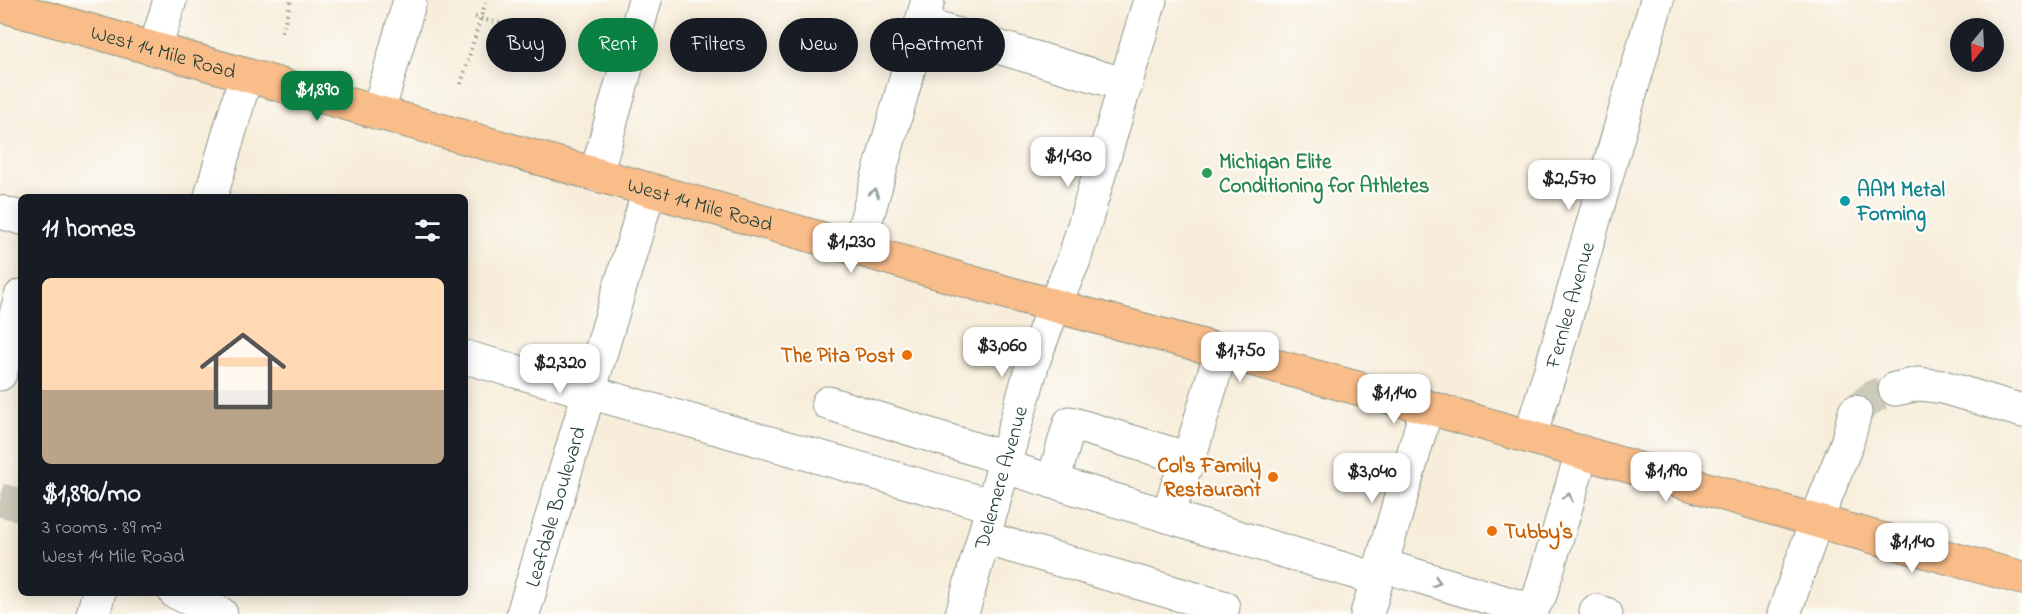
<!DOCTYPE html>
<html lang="en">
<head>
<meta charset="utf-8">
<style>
  body { margin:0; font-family:"Indie Flower",sans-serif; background:#242831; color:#f1f3f6; height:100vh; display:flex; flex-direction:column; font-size:22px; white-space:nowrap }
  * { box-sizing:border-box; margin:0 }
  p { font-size:20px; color:#9ea1a6 }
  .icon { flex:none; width:33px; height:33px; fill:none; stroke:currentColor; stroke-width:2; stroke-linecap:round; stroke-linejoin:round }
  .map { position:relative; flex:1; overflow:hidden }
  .details { position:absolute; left:18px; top:194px; width:450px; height:402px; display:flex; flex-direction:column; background:#171b24; border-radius:9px; box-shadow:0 3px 15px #0003 }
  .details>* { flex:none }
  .banner { position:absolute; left:486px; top:18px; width:570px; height:54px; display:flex; gap:12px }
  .needle { width:39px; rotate:198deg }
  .tools { position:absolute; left:1950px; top:18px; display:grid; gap:12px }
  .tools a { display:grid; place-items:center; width:54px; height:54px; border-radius:50%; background:#171b24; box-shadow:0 3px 15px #0003; font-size:30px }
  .price { position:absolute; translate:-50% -51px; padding:0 14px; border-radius:12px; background:#fff; color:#222; font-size:20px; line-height:39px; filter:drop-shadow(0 2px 3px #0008) }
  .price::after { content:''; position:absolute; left:50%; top:36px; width:18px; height:14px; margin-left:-9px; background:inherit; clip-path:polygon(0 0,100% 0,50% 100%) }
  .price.current { background:#0b8043; color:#fff }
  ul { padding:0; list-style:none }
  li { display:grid; align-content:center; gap:12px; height:318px; padding:0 24px }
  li+li { border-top:2px solid #363941 }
  li span { display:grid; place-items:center; height:186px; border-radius:9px; color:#555 }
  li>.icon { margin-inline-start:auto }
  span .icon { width:108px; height:108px; fill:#fffc; stroke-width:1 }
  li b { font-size:26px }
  h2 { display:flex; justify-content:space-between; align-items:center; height:72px; padding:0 24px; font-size:26px }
  .tag { padding:0 21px; border-radius:27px; background:#171b24; box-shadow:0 3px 15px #0003; font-size:21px; line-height:54px }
  .tag.current { background:#0b8043; color:#fff }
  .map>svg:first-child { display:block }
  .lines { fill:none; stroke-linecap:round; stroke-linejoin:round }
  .minor-tunnel { stroke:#cccab9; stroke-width:33; stroke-dasharray:33 16; stroke-linecap:butt }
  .minor-casing { stroke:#8b9587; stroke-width:35 }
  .major-casing { stroke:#8b9587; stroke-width:35 }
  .path { stroke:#8b9587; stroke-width:4; stroke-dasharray:1.5 4.5; stroke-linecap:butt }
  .minor { stroke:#fff; stroke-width:33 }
  .major { stroke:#f8bd89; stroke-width:33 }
  .oneway { stroke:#8f9e9a }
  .leisure-dot { fill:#2e9e5b; stroke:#fdfcf7; stroke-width:2 }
  .culture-dot { fill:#0f9aa8; stroke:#fdfcf7; stroke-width:2 }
  .food-dot { fill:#e8710a; stroke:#fdfcf7; stroke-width:2 }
  .labels { text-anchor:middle; stroke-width:4.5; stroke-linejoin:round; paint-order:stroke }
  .street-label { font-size:21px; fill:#1f3d34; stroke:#fdfcf7 }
  .leisure-label { font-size:21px; font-weight:bold; fill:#27864d; stroke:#fdfcf7; text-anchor:start }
  .culture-label { font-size:21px; font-weight:bold; fill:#0d838f; stroke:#fdfcf7; text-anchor:start }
  .food-label { font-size:21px; font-weight:bold; fill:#c56008; stroke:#fdfcf7; text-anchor:end }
</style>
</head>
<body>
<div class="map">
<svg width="2022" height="614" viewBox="0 0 2022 614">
  <rect width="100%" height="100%" fill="#fdfcf7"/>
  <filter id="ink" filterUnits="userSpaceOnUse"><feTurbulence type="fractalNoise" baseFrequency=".0167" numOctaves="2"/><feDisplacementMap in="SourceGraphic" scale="12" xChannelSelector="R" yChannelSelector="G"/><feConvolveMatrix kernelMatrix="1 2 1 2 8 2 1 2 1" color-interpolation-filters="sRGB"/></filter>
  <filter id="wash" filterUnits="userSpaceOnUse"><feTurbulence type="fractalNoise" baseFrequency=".008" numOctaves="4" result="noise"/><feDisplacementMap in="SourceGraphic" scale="24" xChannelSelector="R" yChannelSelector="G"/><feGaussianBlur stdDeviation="1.35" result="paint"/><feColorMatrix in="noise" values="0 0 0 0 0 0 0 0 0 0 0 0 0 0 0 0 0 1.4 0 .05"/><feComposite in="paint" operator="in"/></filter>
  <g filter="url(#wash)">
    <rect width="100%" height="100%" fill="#f7edda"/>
  </g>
  <g filter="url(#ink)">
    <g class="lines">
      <!-- minor-tunnel -->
      <g class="minor-tunnel">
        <path d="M1855 412 1874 396 1895 389"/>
        <path d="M0 500 21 505"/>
      </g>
      <defs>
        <g id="minor">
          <path d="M921 24 1126 85"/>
          <path d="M155 49 170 0"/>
          <path d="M378 113 410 0"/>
          <path d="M596 175 645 0"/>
          <path d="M211 196 246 75"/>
          <path d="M0 212 21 218"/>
          <path d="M858 249 928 0"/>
          <path d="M465 357 993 506"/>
          <path d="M0 374 21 296"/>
          <path d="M1895 389 1919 384 1943 387 2022 411"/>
          <path d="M828 403 1007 459"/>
          <path id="s1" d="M1530 437 1554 359 1657 0"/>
          <path d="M1005 467 1377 579"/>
          <path d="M1053 482 1070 423 1189 459"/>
          <path d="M1168 516 1177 487 1189 459 1221 351"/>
          <path d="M984 538 1223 607 1221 614"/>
          <path d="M1381 565 1527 609 1533 607 1540 595 1582 452"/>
          <path d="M175 592 221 614"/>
          <path d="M1596 611 1606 614"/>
          <path d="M93 614 99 592"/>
          <path id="s2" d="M523 614 649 190"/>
          <path id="s3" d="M962 614 1034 359 1054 306 1074 260 1150 0"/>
          <path d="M1367 614 1427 407"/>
          <path d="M1784 614 1816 521 1847 443 1855 412"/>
        </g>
        <g id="major">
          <path id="s4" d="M0 5 830 241 1008 293 1427 407 1816 521 2022 578"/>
        </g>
      </defs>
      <!-- minor casing -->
      <use href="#minor" class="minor-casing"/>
      <!-- major casing -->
      <use href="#major" class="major-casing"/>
      <!-- path -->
      <g class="path">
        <path d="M475 17 502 24"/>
        <path d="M282 32 291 0"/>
        <path d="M461 84 486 0"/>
      </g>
      <!-- minor -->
      <use href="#minor" class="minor"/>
      <!-- major -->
      <use href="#major" class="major"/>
    </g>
    <!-- one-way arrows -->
    <defs><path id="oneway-chevron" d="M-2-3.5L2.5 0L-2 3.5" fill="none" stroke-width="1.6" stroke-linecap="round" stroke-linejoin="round" transform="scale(1.5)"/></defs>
    <g class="oneway">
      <use href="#oneway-chevron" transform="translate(874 193) rotate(-74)"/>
      <use href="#oneway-chevron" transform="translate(1568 497) rotate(-73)"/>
      <use href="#oneway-chevron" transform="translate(1437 582) rotate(17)"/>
    </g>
  </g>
  <!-- markers -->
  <circle class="leisure-dot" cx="1207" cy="173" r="6"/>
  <circle class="culture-dot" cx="1845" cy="201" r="6"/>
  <g class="food-dot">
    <circle cx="907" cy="355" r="6"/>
    <circle cx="1273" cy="477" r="6"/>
    <circle cx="1492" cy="531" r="6"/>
  </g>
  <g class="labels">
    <!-- street labels -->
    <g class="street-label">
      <text dy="7" stroke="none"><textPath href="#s4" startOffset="170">West 14 Mile Road</textPath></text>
      <text dy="7" stroke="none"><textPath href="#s4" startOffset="728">West 14 Mile Road</textPath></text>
      <text dy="7" stroke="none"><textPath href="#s1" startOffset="138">Fernlee Avenue</textPath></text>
      <text dy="7" stroke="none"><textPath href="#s3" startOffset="142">Delemere Avenue</textPath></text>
      <text dy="7" stroke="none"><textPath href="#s2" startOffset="112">Leafdale Boulevard</textPath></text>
    </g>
    <!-- leisure labels -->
    <g class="leisure-label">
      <text x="1219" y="168">Michigan Elite<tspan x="1219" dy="24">Conditioning for Athletes</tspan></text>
    </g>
    <!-- culture labels -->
    <g class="culture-label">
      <text x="1857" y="196">AAM Metal<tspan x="1857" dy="24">Forming</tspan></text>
    </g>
    <!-- food labels -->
    <g class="food-label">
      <text x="895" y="362">The Pita Post</text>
      <text x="1261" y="472">Col's Family<tspan x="1261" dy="24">Restaurant</tspan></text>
      <text x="1504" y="538" text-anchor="start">Tubby's</text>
    </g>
  </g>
</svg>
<div class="tools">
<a><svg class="needle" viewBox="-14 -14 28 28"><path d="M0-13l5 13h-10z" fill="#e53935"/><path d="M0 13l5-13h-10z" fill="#9ea1a6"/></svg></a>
</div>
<b class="price current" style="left:317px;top:122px">$1,890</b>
<b class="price" style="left:1068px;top:188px">$1,430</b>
<b class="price" style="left:1569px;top:211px">$2,570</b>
<b class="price" style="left:851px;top:274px">$1,230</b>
<b class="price" style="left:1002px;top:378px">$3,060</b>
<b class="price" style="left:1240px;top:383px">$1,750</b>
<b class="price" style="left:560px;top:395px">$2,320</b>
<b class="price" style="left:1394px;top:425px">$1,140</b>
<b class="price" style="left:1666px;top:503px">$1,190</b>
<b class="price" style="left:1372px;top:504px">$3,040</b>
<b class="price" style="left:1912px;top:574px">$1,140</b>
<div class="banner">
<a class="tag">Buy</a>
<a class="tag current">Rent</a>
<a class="tag">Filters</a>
<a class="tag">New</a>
<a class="tag">Apartment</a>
</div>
<section class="details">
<h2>11 homes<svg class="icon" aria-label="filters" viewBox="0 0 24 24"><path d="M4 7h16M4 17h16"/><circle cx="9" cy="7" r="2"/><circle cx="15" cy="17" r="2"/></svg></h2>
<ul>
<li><span style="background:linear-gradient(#ffd9b3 60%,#b9a48a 0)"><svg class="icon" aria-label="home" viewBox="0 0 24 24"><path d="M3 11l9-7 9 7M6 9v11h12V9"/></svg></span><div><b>$1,890/mo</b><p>3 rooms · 89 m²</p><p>West 14 Mile Road</p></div></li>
</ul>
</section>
</div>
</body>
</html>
